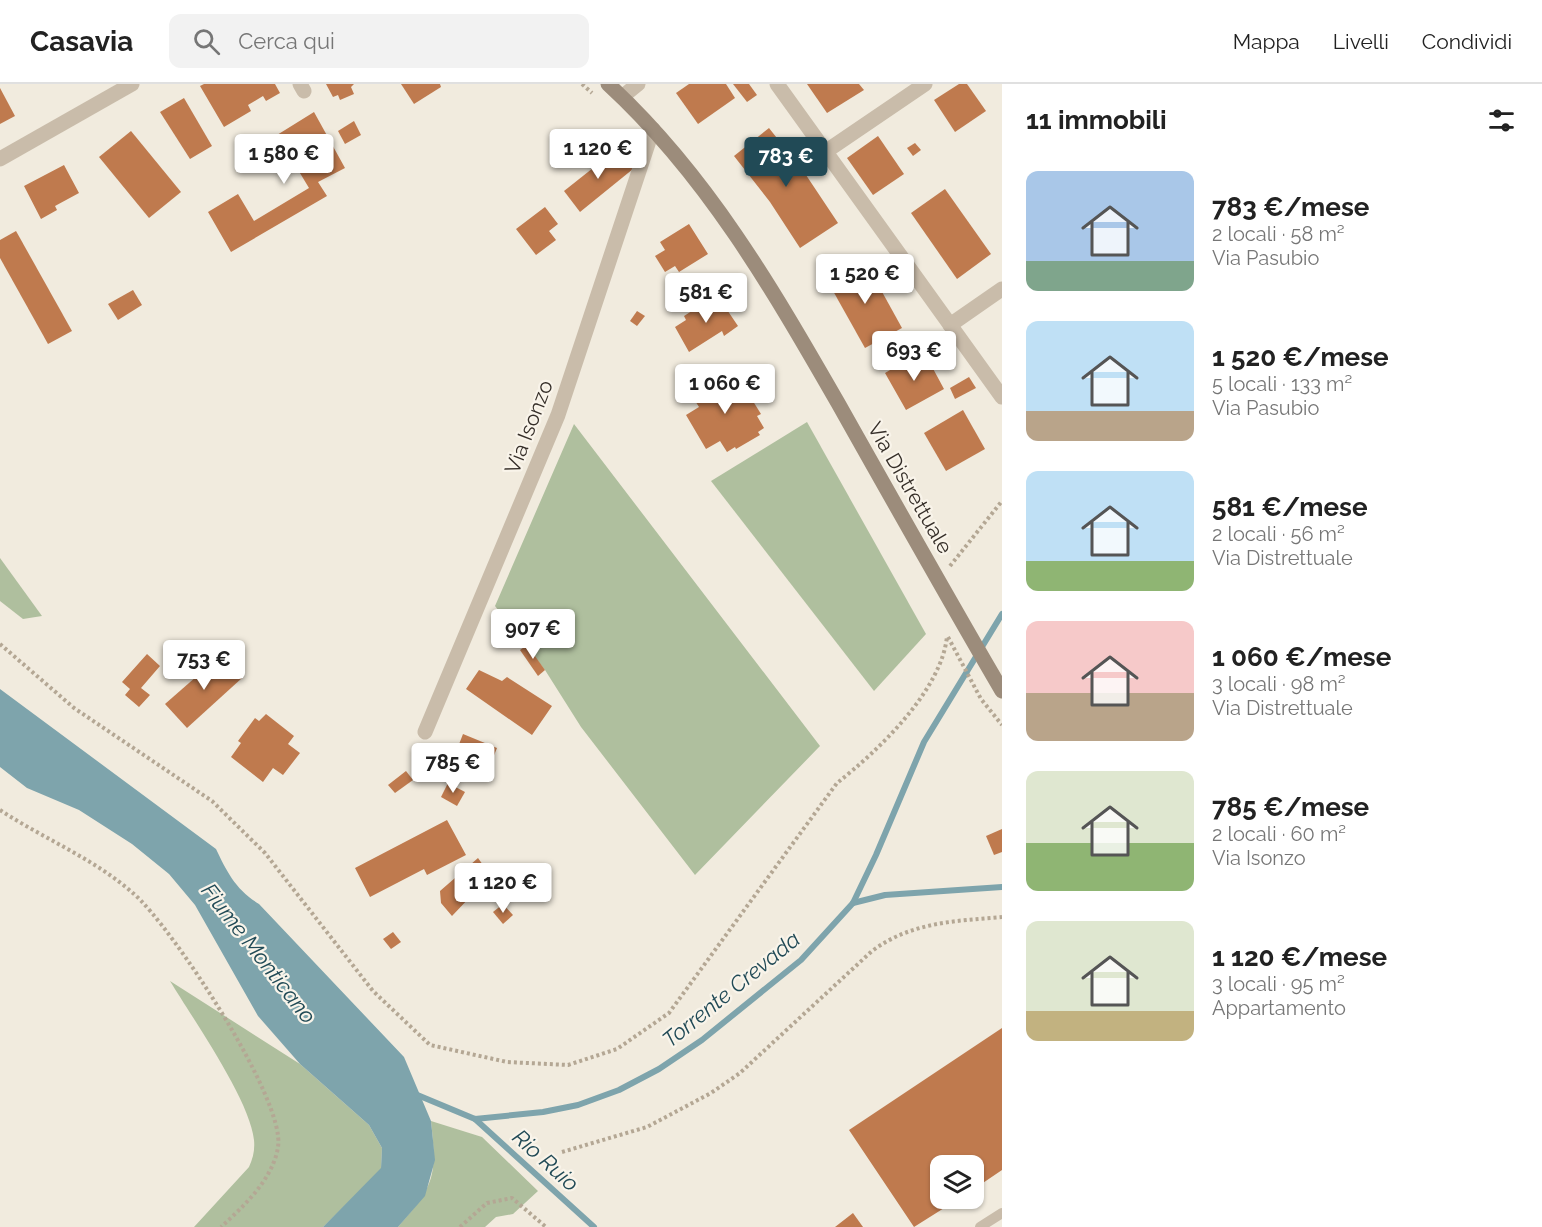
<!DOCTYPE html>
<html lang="it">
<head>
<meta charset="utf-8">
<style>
  body { margin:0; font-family:Raleway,sans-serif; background:#f2f2f2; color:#222; height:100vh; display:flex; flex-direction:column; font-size:22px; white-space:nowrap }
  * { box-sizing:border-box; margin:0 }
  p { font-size:20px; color:#767676 }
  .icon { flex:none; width:33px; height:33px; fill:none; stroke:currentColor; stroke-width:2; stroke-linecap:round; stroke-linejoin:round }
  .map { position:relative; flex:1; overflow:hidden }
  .panel { display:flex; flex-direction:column; background:#fff; width:540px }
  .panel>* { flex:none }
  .tools { position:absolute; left:930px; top:1071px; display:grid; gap:12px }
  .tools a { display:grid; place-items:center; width:54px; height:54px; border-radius:12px; background:#fff; box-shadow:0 2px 4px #0004; font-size:30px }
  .price { position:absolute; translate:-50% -51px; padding:0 14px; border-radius:6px; background:#fff; color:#222; font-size:20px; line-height:39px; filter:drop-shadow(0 2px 3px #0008) }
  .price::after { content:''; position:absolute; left:50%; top:36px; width:18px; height:14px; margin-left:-9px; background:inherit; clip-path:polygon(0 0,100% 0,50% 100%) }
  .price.selected { background:#214a56; color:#fff }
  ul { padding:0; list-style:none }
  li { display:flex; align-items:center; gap:18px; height:150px; padding:0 24px }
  li span { display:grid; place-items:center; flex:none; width:168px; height:120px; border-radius:12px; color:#555 }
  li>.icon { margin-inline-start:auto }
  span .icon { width:72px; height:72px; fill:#fffc; stroke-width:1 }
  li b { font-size:26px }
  h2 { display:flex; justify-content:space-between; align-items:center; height:72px; padding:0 24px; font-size:26px }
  header { display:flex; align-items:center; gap:36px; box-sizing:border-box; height:84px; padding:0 30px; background:#fff; border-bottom:2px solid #e0e0e0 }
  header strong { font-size:28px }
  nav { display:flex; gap:33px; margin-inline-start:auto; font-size:21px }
  .search { width:420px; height:54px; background:#f2f2f2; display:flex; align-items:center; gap:15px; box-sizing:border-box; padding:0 21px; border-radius:12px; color:#767676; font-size:22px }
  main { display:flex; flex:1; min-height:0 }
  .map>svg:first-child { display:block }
  .green { fill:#afbf9e }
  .water { fill:#7ea4ac }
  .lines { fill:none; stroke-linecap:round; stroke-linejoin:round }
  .stream { stroke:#7ea4ac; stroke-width:6 }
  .building { fill:#bf7a4e }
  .path { stroke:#b4a794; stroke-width:4; stroke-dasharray:3 3; stroke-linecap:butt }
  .lane { stroke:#c9bcaa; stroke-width:10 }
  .street { stroke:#c9bcaa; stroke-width:15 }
  .secondary { stroke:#9c8c7b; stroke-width:15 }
  .labels { text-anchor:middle; stroke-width:4.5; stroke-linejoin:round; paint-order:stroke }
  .street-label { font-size:21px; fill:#362f29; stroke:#f9f4ea }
  .water-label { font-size:22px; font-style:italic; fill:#214a56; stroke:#f9f4ea }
</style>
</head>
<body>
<header>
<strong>Casavia</strong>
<div class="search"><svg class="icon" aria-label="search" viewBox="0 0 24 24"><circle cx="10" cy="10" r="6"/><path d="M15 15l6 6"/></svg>Cerca qui</div>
<nav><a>Mappa</a><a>Livelli</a><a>Condividi</a></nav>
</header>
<main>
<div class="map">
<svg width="1002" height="1143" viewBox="0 0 1002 1143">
  <rect width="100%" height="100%" fill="#f1ebde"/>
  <!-- green -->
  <g class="green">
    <path d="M807 338 926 550 874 607 711 397Z"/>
    <path d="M574 340 820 662 695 791 581 643 545 586 495 522Z"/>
    <path d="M0 474 42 532 23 535 0 517Z"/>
    <path d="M170 897 300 980 369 1041 382 1064 381 1086 323 1143H194L249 1083C253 1074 255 1066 254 1056 250 1016 193 935 170 897Z"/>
    <path d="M431 1037 482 1053 538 1107 513 1130 496 1133 485 1143H398C435 1101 437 1092 431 1037Z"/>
  </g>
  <!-- water -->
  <path class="water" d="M0 605 216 765C227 788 236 806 259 820L404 973 431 1037 435 1076 425 1112 398 1143H323L381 1084 382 1064 369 1041 300 980 258 932 195 821 169 790 132 760 79 726 27 704 0 683Z"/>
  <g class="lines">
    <!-- stream -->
    <g class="stream">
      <path d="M853 819 885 811 1002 803"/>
      <path d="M415 1010 475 1035 543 1028 578 1021 619 1006 659 985 702 956 801 876 853 819 876 771 924 658 1002 530"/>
      <path d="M475 1035 594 1143"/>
    </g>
  </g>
  <!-- building -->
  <g class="building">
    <path d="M204 0H275L280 9 266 17 263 12 248 21 251 27 224 43 200 2Z"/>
    <path d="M326 0H354L351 3 354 10 340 16 338 11 333 13Z"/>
    <path d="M401 0H440L441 3 414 20Z"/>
    <path d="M689 0H726L735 14 698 40 676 9Z"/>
    <path d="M733 0H749L757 11 747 18Z"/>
    <path d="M807 0H859L864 6 827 29Z"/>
    <path d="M959 0H967L986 27 955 48 934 16Z"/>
    <path d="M0 4 15 32 0 40Z"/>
    <path d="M184 14 212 62 190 75 160 28Z"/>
    <path d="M314 28 345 84 318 98 327 112 231 168 208 128 238 110 254 137 309 104 277 51Z"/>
    <path d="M354 37 361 51 345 60 338 47Z"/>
    <path d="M769 44 806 91 838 139 800 164 770 118 734 72Z"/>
    <path d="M131 47 181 108 149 134 99 73Z"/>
    <path d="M878 52 904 90 873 111 847 74Z"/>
    <path d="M915 59 921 66 913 72 907 64Z"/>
    <path d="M617 65 633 85 580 128 564 107Z"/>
    <path d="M64 81 79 109 55 122 57 126 41 135 24 102Z"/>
    <path d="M945 105 991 170 957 195 911 129Z"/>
    <path d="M545 123 558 140 549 147 556 156 536 171 516 145Z"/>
    <path d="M689 140 708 170 679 188 675 182 665 188 655 172 665 166 660 158Z"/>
    <path d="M16 147 72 247 48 260 0 174V156Z"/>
    <path d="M865 177 902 244 865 264 828 198Z"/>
    <path d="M133 206 142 221 118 236 108 220Z"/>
    <path d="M717 211 738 242 724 252 722 247 689 268 675 243 686 236 684 232Z"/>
    <path d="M637 227 645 232 637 242 630 237Z"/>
    <path d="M917 270 924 283 930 279 944 305 906 326 885 289Z"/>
    <path d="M730 290 736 301 741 298 761 330 757 332 764 344 758 348 760 351 736 365 735 363 727 368 720 357 706 365 686 331 699 323 692 312 702 306 700 303 718 292 721 296Z"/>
    <path d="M969 293 976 304 955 315 950 304Z"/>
    <path d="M963 326 985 365 946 387 924 349Z"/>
    <path d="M527 561 545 586 538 592 520 566Z"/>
    <path d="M147 570 160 582 141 604 150 611 139 623 125 611 130 605 122 598Z"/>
    <path d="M221 571 242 594 187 644 165 620Z"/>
    <path d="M479 586 502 597 507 593 552 622 532 651 466 605Z"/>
    <path d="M266 630 294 652 288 660 300 669 283 691 273 684 263 698 231 673 241 659 238 657 255 634 259 637Z"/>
    <path d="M463 650 497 664 484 696 445 680 451 666 456 668Z"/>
    <path d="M406 687 413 696 395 709 388 701Z"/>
    <path d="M448 699 465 708 457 722 441 713Z"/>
    <path d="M447 736 466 771 427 791 424 785 370 813 355 784Z"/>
    <path d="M1002 745V768L994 771 986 752Z"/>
    <path d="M478 774 493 795 471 812 452 832 441 819 440 807Z"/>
    <path d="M503 820 513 831 503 840 493 828Z"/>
    <path d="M393 848 401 858 391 865 383 855Z"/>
    <path d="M1002 944V1086L974 1105V1082H940V1114H960L914 1143 849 1046Z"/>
    <path d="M853 1129 863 1143H835Z"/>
  </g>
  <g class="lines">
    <!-- path -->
    <g class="path">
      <path d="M582 0 592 9"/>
      <path d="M950 482 1002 417"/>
      <path d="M948 553 981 615 1002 641"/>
      <path d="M0 560 74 624 212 717 265 769 373 907 430 961 507 978 568 981 617 965 669 929 837 699C878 667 942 606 947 552"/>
      <path d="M0 726C44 755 95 775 134 810 172 843 286 1016 278 1063 273 1095 244 1122 221 1143"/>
      <path d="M562 1068 647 1043 711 1009 740 989 872 867C911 838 955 837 1002 833"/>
      <path d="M460 1143 487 1119 512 1114 546 1143"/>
    </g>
    <!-- lane -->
    <path class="lane" d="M980 1143 1002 1129"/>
    <!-- street -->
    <g class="street">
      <path d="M300 0 304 7"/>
      <path d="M777 0 1002 313"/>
      <path d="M622 13 638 0"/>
      <path d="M825 68 925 0"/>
      <path d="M0 75 132 0"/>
      <path d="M950 241 1002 205"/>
      <path d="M425 648 558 331 653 45"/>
    </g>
    <!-- secondary -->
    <path class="secondary" d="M608 0C706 90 772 204 838 319 892 415 946 511 1002 607"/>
  </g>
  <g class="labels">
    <!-- street labels -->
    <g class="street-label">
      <text transform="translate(529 343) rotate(-69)" y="7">Via Isonzo</text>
      <text transform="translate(910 404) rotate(60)" y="7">Via Distrettuale</text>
    </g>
    <!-- water labels -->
    <g class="water-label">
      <text transform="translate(259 869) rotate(52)" y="8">Fiume Monticano</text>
      <text transform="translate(731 905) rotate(-39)" y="8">Torrente Crevada</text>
      <text transform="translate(546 1076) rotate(42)" y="8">Rio Ruio</text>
    </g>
  </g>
</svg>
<div class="tools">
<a><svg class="icon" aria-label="layers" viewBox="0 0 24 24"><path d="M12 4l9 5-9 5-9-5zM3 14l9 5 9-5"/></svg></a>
</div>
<b class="price" style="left:598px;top:96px">1 120 €</b>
<b class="price" style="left:284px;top:101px">1 580 €</b>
<b class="price selected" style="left:786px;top:104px">783 €</b>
<b class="price" style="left:865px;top:221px">1 520 €</b>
<b class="price" style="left:706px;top:240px">581 €</b>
<b class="price" style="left:914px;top:298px">693 €</b>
<b class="price" style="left:725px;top:331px">1 060 €</b>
<b class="price" style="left:533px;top:576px">907 €</b>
<b class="price" style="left:204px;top:607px">753 €</b>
<b class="price" style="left:453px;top:710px">785 €</b>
<b class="price" style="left:503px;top:830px">1 120 €</b>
</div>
<section class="panel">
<h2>11 immobili<svg class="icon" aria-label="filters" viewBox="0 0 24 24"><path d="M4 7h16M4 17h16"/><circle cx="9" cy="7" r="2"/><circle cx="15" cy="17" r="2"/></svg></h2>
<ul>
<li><span style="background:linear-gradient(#a9c7e8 75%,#7fa58c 0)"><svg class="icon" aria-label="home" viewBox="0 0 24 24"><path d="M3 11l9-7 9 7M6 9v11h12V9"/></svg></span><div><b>783 €/mese</b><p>2 locali · 58 m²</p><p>Via Pasubio</p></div></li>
<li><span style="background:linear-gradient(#bfe0f5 75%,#b9a48a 0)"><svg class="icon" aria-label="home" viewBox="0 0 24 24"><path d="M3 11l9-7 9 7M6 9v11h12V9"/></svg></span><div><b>1 520 €/mese</b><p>5 locali · 133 m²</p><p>Via Pasubio</p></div></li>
<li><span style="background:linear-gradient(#bfe0f5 75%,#8fb573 0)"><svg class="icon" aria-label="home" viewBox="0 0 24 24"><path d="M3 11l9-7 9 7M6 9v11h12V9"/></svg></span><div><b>581 €/mese</b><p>2 locali · 56 m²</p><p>Via Distrettuale</p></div></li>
<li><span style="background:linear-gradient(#f6c9c9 60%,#b9a48a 0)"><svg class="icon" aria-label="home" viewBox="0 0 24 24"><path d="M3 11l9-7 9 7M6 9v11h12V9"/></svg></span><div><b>1 060 €/mese</b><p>3 locali · 98 m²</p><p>Via Distrettuale</p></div></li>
<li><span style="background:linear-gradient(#dfe7d0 60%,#8fb573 0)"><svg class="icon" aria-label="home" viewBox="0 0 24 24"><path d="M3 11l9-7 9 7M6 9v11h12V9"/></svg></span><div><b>785 €/mese</b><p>2 locali · 60 m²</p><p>Via Isonzo</p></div></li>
<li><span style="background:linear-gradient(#dfe7d0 75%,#c2b280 0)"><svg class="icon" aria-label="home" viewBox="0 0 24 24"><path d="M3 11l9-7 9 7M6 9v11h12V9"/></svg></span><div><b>1 120 €/mese</b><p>3 locali · 95 m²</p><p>Appartamento</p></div></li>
</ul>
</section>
</main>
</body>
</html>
